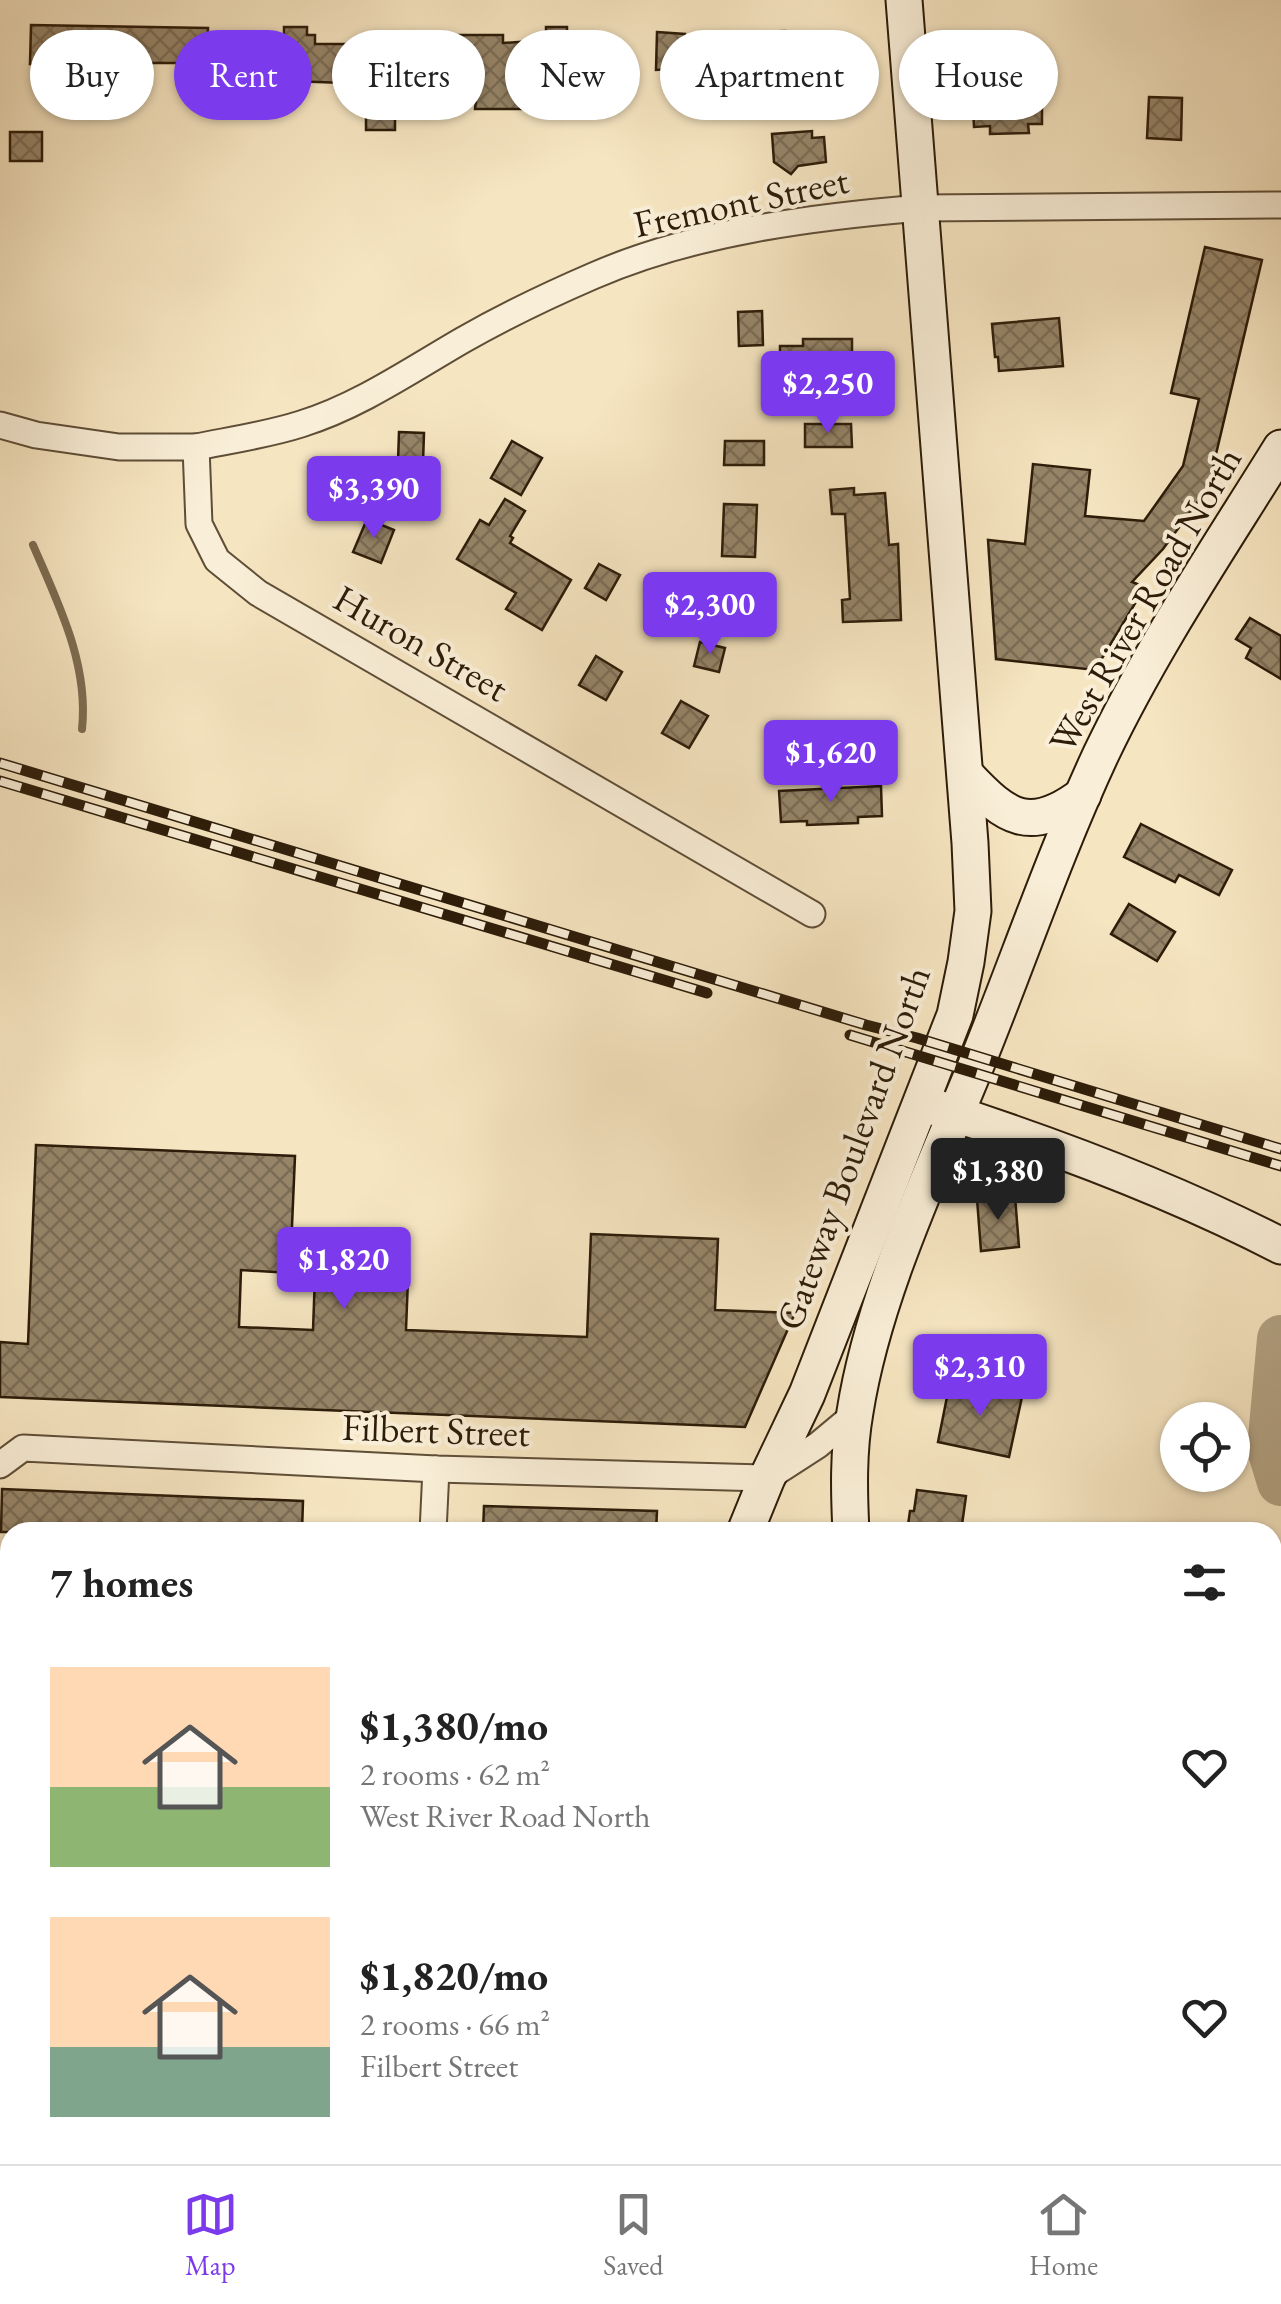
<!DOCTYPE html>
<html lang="en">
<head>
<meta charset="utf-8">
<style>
  body { margin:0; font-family:"EB Garamond",serif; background:#f6f6f6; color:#222; height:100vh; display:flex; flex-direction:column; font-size:38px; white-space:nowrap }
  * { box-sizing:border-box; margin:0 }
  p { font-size:32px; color:#767676 }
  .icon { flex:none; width:55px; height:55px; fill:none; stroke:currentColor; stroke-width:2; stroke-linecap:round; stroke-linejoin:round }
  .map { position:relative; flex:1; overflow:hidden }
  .details { position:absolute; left:0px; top:1522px; width:1282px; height:642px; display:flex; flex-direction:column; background:#fff; border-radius:30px 30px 0 0; box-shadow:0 2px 8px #0004 }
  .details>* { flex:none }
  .hud { position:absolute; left:30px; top:30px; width:1222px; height:90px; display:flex; gap:20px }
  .controls { position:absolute; left:1160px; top:1402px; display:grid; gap:20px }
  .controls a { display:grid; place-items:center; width:90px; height:90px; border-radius:50%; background:#fff; box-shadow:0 2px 8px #0004; font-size:50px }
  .price { position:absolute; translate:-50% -85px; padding:0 22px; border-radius:10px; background:#7c3aed; color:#fff; font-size:32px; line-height:65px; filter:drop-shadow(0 2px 5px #0008) }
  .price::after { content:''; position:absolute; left:50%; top:60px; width:30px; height:22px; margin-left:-15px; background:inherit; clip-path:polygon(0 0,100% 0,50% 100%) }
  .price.selected { background:#222; color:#fff }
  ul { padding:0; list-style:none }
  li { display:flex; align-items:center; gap:30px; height:250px; padding:0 50px }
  li span { display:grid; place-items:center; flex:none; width:280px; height:200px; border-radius:0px; color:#555 }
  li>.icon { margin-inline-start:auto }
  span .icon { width:120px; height:120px; fill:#fffc; stroke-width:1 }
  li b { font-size:42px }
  h2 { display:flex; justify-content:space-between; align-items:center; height:120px; padding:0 50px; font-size:42px }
  .chip { padding:0 35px; border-radius:45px; background:#fff; box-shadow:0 2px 8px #0004; font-size:35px; line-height:90px }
  .chip.selected { background:#7c3aed; color:#fff }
  .dock { display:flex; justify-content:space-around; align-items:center; height:140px; border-top:2px solid #e0e0e0; background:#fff; font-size:28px; color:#767676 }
  .dock a { display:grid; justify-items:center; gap:5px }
  .dock .selected { color:#7c3aed }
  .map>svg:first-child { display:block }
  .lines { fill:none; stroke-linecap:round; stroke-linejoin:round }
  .stream { stroke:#7d6c52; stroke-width:8 }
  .river { stroke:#b2a182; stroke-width:48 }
  .building { fill:url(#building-cross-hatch); stroke:#2d1c09; stroke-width:2.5 }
  .street-casing { stroke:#5f4e37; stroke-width:29 }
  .secondary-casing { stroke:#2d1c09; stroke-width:39 }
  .street { stroke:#f9eed7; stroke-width:25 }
  .secondary { stroke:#f9eed7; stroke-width:35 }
  .rail-casing { stroke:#2d1c09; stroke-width:11 }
  .rail { stroke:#f9eed7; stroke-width:8; stroke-dasharray:22; stroke-linecap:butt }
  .labels { text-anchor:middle; stroke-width:8; stroke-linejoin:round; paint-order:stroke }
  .street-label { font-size:38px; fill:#2d1c09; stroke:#f9eed7 }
</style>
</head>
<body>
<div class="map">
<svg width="1281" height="2164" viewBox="0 0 1281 2164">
  <defs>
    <pattern id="building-cross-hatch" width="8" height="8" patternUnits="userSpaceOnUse" patternTransform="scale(2.5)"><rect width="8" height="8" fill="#968569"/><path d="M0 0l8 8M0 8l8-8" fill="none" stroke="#7b6c55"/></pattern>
  </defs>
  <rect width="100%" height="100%" fill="#f6e5c1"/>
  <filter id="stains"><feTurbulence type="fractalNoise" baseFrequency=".002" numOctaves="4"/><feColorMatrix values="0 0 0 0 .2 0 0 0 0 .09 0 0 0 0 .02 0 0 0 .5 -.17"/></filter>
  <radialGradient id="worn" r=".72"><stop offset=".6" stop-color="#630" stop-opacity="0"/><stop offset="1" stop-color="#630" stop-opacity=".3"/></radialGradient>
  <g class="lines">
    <!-- stream -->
    <path class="stream" d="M33 545C58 603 89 664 82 729"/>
    <!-- river -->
    <path class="river" d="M1281 1339 1271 1449 1281 1482"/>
  </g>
  <!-- building -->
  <g class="building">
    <path d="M31 25 208 28 207 63H142V87L72 85 73 65 30 64Z"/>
    <path d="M284 27H307V35H315V44H373V84L290 81V63H284Z"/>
    <path d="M546 27H567V33H584V61H539L538 109H475L479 74H421V35H503V43L546 40Z"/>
    <path d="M785 31V33H805L806 50 817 49 818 73 740 76 739 40 751 39V32Z"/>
    <path d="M657 32 685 34V68L656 70Z"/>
    <path d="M1149 97 1182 98 1181 140 1147 138Z"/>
    <path d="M988 98H1009V104L1042 103V124H1028L1029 133 990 134V126L974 127 973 106 988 105Z"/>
    <rect x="366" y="104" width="29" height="26"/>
    <path d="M812 131V138L824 137 826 162 798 166 791 174 774 162 772 134Z"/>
    <rect x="10" y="132" width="32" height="29"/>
    <path d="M1205 247 1262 260 1208 488 1163 549 1132 582 1145 587 1095 670 996 659 988 540 1025 544 1033 464 1090 470 1085 516 1144 521 1183 466 1199 399 1171 393Z"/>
    <path d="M762 311 763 345 739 346 738 312Z"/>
    <path d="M1059 318 1063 366 999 371 998 357H995L992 324Z"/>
    <path d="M803 339H852V371H850V380L780 378V346H803Z"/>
    <path d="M805 424H851L852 447H805Z"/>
    <path d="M399 432 424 433 423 463 398 462Z"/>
    <path d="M512 441 542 458 521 495 491 478Z"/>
    <path d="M725 441H764V465H724Z"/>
    <path d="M854 488V495L885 493 889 545 898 544 901 620 843 622 842 600 850 599 845 514H832L830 490Z"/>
    <path d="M505 499 525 511 510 536 513 538 510 543 571 580 542 630 506 609 516 593 457 559 480 520 489 525Z"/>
    <path d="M724 504 757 505 755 557 722 556Z"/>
    <path d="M367 519 394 530 381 563 353 552Z"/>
    <path d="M599 564 620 575 606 600 585 588Z"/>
    <path d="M1250 618 1281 636V679L1246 658 1251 648 1236 639Z"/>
    <path d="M700 642 725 648 719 672 694 666Z"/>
    <path d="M596 656 622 672 606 700 579 685Z"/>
    <path d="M681 701 708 716 689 748 662 733Z"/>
    <path d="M881 786 882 816 858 817V823L807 825V821L781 822 779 791Z"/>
    <path d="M1141 824 1232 870 1219 895 1179 875 1175 882 1124 857Z"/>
    <path d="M1129 904 1175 932 1157 961 1111 934Z"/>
    <path d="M36 1145 295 1156 290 1273 241 1270 239 1327 313 1330 315 1275 408 1279 406 1330 587 1337 591 1234 718 1239 715 1310 795 1313 745 1427 0 1397V1342L28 1344Z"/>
    <path d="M1015 1196 1019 1247 981 1251 977 1199Z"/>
    <path d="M950 1382 1022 1397 1009 1457 938 1442Z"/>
    <path d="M2 1489 303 1501 302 1532H1Z"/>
    <path d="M917 1490 966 1496 961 1532H907L910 1511H914Z"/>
    <path d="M484 1506 657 1511 656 1532H483Z"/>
  </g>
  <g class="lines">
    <defs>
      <g id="street">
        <path d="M0 425 36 435 119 447H196L199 524 217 560 258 593 812 914"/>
        <path d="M196 447C231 440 267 435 301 424 359 406 411 370 463 340 505 316 549 295 593 276 694 232 812 217 921 208L1281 205"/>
        <path d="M0 1465 23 1448 436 1469 767 1478 818 1445 854 1415"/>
        <path d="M433 1532 436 1469"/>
      </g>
      <g id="secondary">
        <path d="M966 775C1006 818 1030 835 1083 795"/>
        <path d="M934 1107C1052 1145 1171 1189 1281 1246"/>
        <path d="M745 1532 767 1478 807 1394 955 1015 966 962 973 911 970 843 904 0"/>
        <path d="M851 1532C849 1492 848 1452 855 1412 873 1297 930 1178 974 1070 1017 965 1053 857 1101 754 1152 647 1219 548 1281 448"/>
        <path d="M660 2155 664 2164"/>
        <path d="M1126 2155 1131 2164"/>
      </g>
    </defs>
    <!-- street casing -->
    <use href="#street" class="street-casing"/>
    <!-- secondary casing -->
    <use href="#secondary" class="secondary-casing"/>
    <!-- street -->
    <use href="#street" class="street"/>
    <!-- secondary -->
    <use href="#secondary" class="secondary"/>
    <defs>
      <g id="rail">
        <path d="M0 763 866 1025 917 1038 1281 1149"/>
        <path d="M0 781 707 993"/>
        <path d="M850 1035 1281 1166"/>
      </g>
    </defs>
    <!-- rail casing -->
    <use href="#rail" class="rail-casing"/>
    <!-- rail -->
    <use href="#rail" class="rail"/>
  </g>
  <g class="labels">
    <!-- street labels -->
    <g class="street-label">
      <text transform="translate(741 202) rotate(-12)" y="13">Fremont Street</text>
      <text transform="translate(1145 600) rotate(-60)" y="13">West River Road North</text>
      <text transform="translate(421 643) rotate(30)" y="13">Huron Street</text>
      <text transform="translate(853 1148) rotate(-70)" y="13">Gateway Boulevard North</text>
      <text transform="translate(436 1430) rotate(2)" y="13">Filbert Street</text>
    </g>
  </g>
  <rect width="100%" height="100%" filter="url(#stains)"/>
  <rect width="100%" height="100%" fill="url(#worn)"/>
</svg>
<div class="controls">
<a><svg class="icon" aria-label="locate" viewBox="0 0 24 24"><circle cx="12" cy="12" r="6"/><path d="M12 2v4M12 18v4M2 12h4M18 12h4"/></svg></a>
</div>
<b class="price" style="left:828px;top:436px">$2,250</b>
<b class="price" style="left:374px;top:541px">$3,390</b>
<b class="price" style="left:710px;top:657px">$2,300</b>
<b class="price" style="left:831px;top:805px">$1,620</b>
<b class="price selected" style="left:998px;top:1223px">$1,380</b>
<b class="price" style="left:344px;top:1312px">$1,820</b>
<b class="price" style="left:980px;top:1419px">$2,310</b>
<div class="hud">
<a class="chip">Buy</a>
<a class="chip selected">Rent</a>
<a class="chip">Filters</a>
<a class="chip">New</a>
<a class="chip">Apartment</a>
<a class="chip">House</a>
</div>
<section class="details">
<h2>7 homes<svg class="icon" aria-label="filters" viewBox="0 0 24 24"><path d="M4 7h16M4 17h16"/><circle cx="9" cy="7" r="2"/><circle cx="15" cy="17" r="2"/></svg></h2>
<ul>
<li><span style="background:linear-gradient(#ffd9b3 60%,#8fb573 0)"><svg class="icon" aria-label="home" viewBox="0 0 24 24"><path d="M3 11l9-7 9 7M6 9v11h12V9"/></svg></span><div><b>$1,380/mo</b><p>2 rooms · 62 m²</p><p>West River Road North</p></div><svg class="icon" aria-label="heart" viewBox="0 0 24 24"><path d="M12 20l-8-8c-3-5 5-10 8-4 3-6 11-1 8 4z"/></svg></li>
<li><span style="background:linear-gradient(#ffd9b3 65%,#7fa58c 0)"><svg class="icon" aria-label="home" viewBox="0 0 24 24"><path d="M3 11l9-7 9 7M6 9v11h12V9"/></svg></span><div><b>$1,820/mo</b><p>2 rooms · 66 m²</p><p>Filbert Street</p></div><svg class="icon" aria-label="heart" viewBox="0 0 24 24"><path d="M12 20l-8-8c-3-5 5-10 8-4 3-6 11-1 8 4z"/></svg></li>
</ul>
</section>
</div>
<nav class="dock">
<a class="selected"><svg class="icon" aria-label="map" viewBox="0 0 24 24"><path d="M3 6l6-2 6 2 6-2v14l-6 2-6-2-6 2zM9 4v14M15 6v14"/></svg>Map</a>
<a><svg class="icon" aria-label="saved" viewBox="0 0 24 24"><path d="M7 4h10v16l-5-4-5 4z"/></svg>Saved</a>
<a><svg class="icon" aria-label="home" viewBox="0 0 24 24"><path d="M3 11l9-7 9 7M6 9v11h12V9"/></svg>Home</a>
</nav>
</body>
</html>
